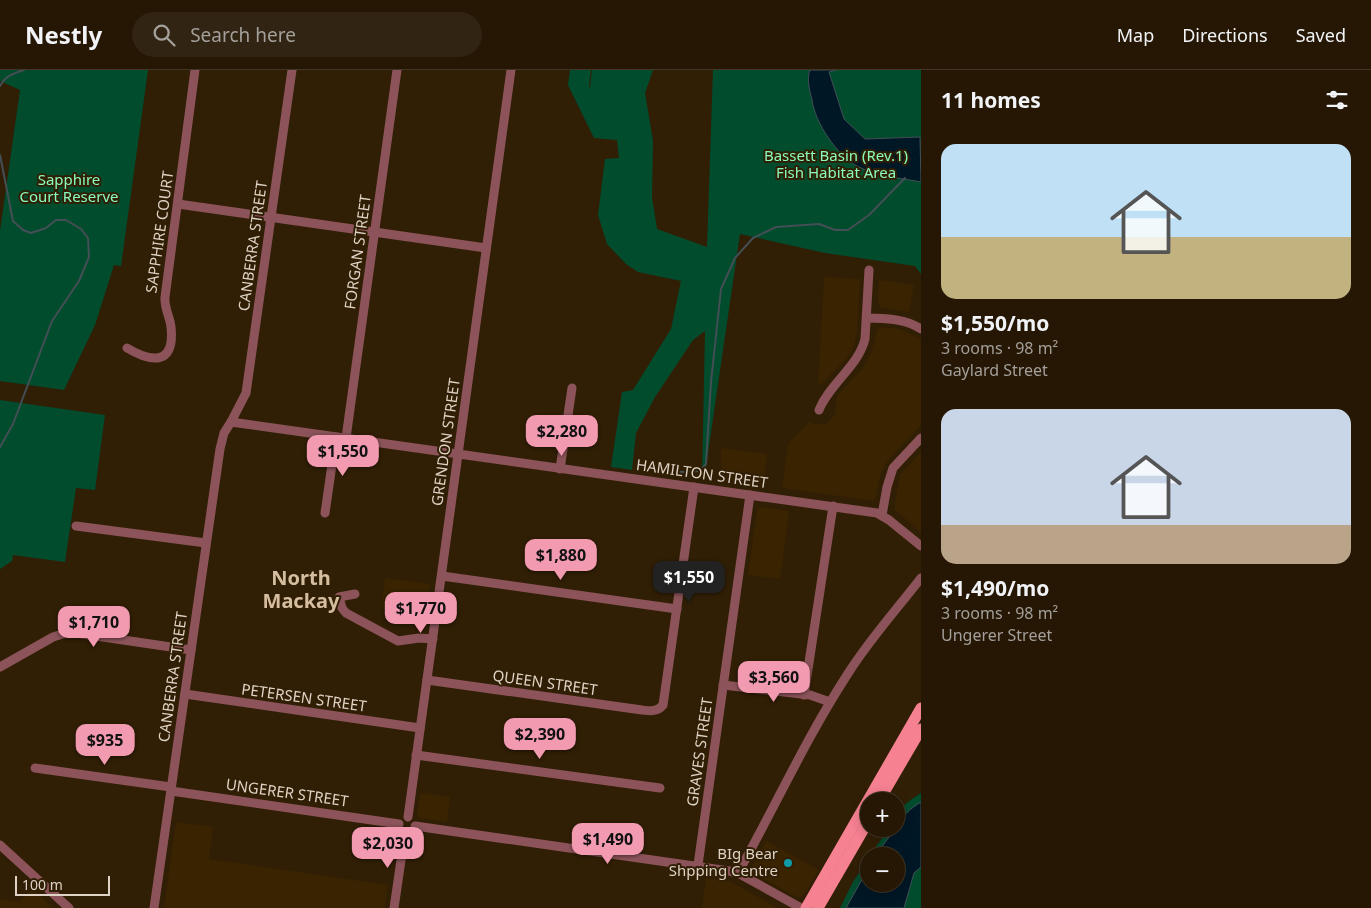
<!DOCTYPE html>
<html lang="en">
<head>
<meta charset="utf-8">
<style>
  body { margin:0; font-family:"Noto Sans",sans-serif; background:#312413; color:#f1f3f6; height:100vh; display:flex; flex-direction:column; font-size:19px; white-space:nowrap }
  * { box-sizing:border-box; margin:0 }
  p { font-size:16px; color:#a39f9a }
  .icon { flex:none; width:28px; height:28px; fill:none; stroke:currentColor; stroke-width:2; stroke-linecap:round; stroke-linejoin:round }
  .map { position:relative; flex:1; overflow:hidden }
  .sheet { display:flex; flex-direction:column; background:#251704; width:450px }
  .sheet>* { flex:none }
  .fabs { position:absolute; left:860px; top:722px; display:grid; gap:10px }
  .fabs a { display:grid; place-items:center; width:45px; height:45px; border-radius:50%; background:#251704; box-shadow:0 2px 12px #0003,0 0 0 1px #423626; font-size:25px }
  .scale { position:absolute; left:15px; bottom:12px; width:95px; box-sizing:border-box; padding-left:5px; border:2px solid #dfd3c5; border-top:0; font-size:14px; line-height:18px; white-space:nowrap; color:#dfd3c5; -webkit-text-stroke:4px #311f05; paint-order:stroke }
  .price { position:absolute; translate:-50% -42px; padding:0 11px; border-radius:10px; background:#f29ab0; color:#111; font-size:16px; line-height:32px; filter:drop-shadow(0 1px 2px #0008) }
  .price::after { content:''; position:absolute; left:50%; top:30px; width:15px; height:11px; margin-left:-8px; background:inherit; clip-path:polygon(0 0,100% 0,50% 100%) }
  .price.selected { background:#222; color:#fff }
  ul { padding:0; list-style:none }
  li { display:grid; align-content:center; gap:10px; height:265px; padding:0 20px }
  li span { display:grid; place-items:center; height:155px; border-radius:15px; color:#555 }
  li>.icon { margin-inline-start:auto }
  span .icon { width:90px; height:90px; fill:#fffc; stroke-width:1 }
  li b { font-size:21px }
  h2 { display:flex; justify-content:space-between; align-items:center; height:60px; padding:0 20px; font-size:21px }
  header { display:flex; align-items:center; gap:30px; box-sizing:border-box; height:70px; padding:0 25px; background:#251704; border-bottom:1px solid #423626 }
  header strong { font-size:24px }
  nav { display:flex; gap:28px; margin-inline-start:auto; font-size:18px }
  .search { width:350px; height:45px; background:#312413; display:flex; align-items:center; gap:12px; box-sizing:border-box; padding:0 18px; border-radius:28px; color:#a39f9a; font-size:19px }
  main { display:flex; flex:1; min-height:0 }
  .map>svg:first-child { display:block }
  .built { fill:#392301 }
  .green { fill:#024c2e }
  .water { fill:#001725; stroke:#434f55 }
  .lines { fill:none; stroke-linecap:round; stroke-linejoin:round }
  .stream { stroke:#434f55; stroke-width:2 }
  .minor { stroke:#8c545a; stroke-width:9 }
  .major { stroke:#f58191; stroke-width:11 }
  .culture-dot { fill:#0f9aa8; stroke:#311f05; stroke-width:2 }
  .labels { text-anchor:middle; stroke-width:4; stroke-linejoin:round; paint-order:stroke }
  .park-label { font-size:15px; fill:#88fbbd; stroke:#311f05 }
  .street-label { font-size:15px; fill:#dfd3c5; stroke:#311f05 }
  .poi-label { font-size:15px; fill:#dfd3c5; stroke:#311f05; text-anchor:end }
  .district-label { font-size:20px; font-weight:bold; fill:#d5bda0; stroke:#311f05 }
</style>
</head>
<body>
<header>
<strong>Nestly</strong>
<div class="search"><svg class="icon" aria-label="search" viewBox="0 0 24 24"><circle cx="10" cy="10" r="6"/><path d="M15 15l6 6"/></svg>Search here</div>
<nav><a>Map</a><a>Directions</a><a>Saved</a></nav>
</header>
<main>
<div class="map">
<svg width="921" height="838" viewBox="0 0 921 838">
  <rect width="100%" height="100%" fill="#311f05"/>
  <!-- built -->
  <g class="built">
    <path d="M824 207 860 209 857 261 854 275 848 287 818 317Z"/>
    <path d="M879 210 914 215 909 242 880 237 878 232Z"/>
    <path d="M882 257 900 259 921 269V355L888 390 880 405 876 426 874 431 782 418 788 374 810 351 813 354H826L835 345 837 326 863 298 872 281 877 260Z"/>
    <path d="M721 378 767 384 763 415 721 409Z"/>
    <path d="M921 382V462L894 439 900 405Z"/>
    <path d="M762 437 789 441 780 509 748 505 757 440Z"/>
    <path d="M385 508 430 514 426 544 381 537Z"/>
    <path d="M420 723 450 727 447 752 420 748 417 744Z"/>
    <path d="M176 752 213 757 209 789 388 815 385 838H164Z"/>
    <path d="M766 771 819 800 803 826 797 827 753 803 752 797Z"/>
    <path d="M706 808 729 811 778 838H702Z"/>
    <path d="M32 819 53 838H0V829L19 832Z"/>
  </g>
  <!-- green -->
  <g class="green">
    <path d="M0 0H148L121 196 114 195 95 255 64 320 0 311V161L20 20 0 11Z"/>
    <path d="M570 0H591L589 16 590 18 592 0H653L645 23 653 71 652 127 657 159 707 177 713 0H921V204L915 196 825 183 740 164 704 410 702 409 705 261 693 270 655 327 636 363 632 400 611 397 622 322 633 320 671 259 681 211 638 202 626 194 607 174 598 145 605 89 619 88 617 70 594 68 568 15Z"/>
    <path d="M0 330 105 345 95 420 76 418 65 492 13 485 12 491 0 499Z"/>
    <path d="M921 723V838H840L853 812 869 787V814H896V786H869L889 759H896C896 738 905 734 921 723Z"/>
  </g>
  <!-- water -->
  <g class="water">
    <path d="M810 0H836L829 2 844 49 865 69 920 67 921 112C900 108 876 106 857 96 837 85 815 53 812 30 810 21 806 9 810 0Z"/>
    <path d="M921 732V797L914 803 904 838H846L869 797V814H896V786H875L895 759H896C900 747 911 738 921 732Z"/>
  </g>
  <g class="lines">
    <!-- stream -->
    <g class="stream">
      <path d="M0 16C5 6 14 3 24 0"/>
      <path d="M0 85 13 151 23 160 31 163 46 158 56 150H66L81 159 88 168 89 187 79 211 52 251 13 354 0 377"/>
      <path d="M637 396 682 402 699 401 706 394 711 312 721 219 735 188 753 168 776 157 819 154 835 160H848L869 145 905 108"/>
    </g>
    <!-- minor -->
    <g class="minor">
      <path d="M178 134 486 178"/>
      <path d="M867 248C886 249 904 248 921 259"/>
      <path d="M127 278C152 293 175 295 171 257 170 247 164 238 165 227L195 0"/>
      <path d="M819 340C830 313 858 297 865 269L869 200"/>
      <path d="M231 352 246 323 292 0"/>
      <path d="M346 368 397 0"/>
      <path d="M560 399 572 318"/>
      <path d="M325 443 336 367"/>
      <path d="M882 445 887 417 893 398 921 368"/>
      <path d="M76 456 206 473"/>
      <path d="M442 506 677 539"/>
      <path d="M355 524 339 527 342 538 346 543 398 571 419 568 433 569"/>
      <path d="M0 597 53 567 69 562 191 580"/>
      <path d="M427 610 642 640C651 641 657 642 663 635L694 417"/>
      <path d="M723 615 810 625 830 632"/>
      <path d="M185 624 420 658"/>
      <path d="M804 625 833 436"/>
      <path d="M416 685 660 718"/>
      <path d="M35 698 171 717"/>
      <path d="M171 721 399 754"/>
      <path d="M408 747 511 0"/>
      <path d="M415 756 729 801 738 803 801 838"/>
      <path d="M0 775 69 838"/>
      <path d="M698 795 750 425"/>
      <path d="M738 803C775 737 807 666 849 602 870 569 897 539 921 508"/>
      <path d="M154 838 220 379 224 363 231 352 877 443 889 450 921 476"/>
      <path d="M394 838 405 763"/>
    </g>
    <!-- major -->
    <g class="major">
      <path d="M879 731 921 659"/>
      <path d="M806 838 921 638"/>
      <path d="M818 838 869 750"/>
    </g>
  </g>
  <!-- markers -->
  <circle class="culture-dot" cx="788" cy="793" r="5"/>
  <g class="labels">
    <!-- park labels -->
    <g class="park-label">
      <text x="836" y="91">Bassett Basin (Rev.1)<tspan x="836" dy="17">Fish Habitat Area</tspan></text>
      <text x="69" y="115">Sapphire<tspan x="69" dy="17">Court Reserve</tspan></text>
    </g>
    <!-- street labels -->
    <g class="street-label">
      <text transform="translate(160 162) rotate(-82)" y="5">SAPPHIRE COURT</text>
      <text transform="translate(253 176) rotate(-82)" y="5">CANBERRA STREET</text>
      <text transform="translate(358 182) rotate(-82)" y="5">FORGAN STREET</text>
      <text transform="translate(446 372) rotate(-82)" y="5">GRENDON STREET</text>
      <text transform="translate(702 404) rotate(8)" y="5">HAMILTON STREET</text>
      <text transform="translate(173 607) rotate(-82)" y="5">CANBERRA STREET</text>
      <text transform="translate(545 613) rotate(8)" y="5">QUEEN STREET</text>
      <text transform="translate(304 628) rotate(8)" y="5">PETERSEN STREET</text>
      <text transform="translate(700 682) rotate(-82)" y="5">GRAVES STREET</text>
      <text transform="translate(287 723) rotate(8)" y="5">UNGERER STREET</text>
    </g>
    <!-- poi labels -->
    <g class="poi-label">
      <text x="778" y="789">BIg Bear<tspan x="778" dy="17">Shpping Centre</tspan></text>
    </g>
    <!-- district labels -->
    <g class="district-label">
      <text x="301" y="515">North<tspan x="301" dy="23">Mackay</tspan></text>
    </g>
  </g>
</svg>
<div class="fabs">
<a>+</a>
<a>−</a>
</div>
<div class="scale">100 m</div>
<b class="price" style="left:562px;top:387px">$2,280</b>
<b class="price" style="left:343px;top:407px">$1,550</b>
<b class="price" style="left:561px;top:511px">$1,880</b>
<b class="price selected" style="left:689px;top:533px">$1,550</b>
<b class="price" style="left:421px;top:564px">$1,770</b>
<b class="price" style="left:94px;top:578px">$1,710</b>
<b class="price" style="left:774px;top:633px">$3,560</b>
<b class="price" style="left:540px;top:690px">$2,390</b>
<b class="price" style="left:105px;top:696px">$935</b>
<b class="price" style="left:608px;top:795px">$1,490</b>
<b class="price" style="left:388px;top:799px">$2,030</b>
</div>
<section class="sheet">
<h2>11 homes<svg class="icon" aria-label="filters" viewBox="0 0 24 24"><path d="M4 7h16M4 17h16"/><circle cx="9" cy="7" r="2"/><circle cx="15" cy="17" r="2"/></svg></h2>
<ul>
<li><span style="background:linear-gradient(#bfe0f5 60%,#c2b280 0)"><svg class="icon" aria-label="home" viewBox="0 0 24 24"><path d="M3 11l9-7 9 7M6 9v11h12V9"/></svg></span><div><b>$1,550/mo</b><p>3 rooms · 98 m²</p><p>Gaylard Street</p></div></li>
<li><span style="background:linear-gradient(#c9d6e8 75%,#b9a48a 0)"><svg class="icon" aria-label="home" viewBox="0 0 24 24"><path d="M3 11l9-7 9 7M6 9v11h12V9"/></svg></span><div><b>$1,490/mo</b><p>3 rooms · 98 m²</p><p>Ungerer Street</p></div></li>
</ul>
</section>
</main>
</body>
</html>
